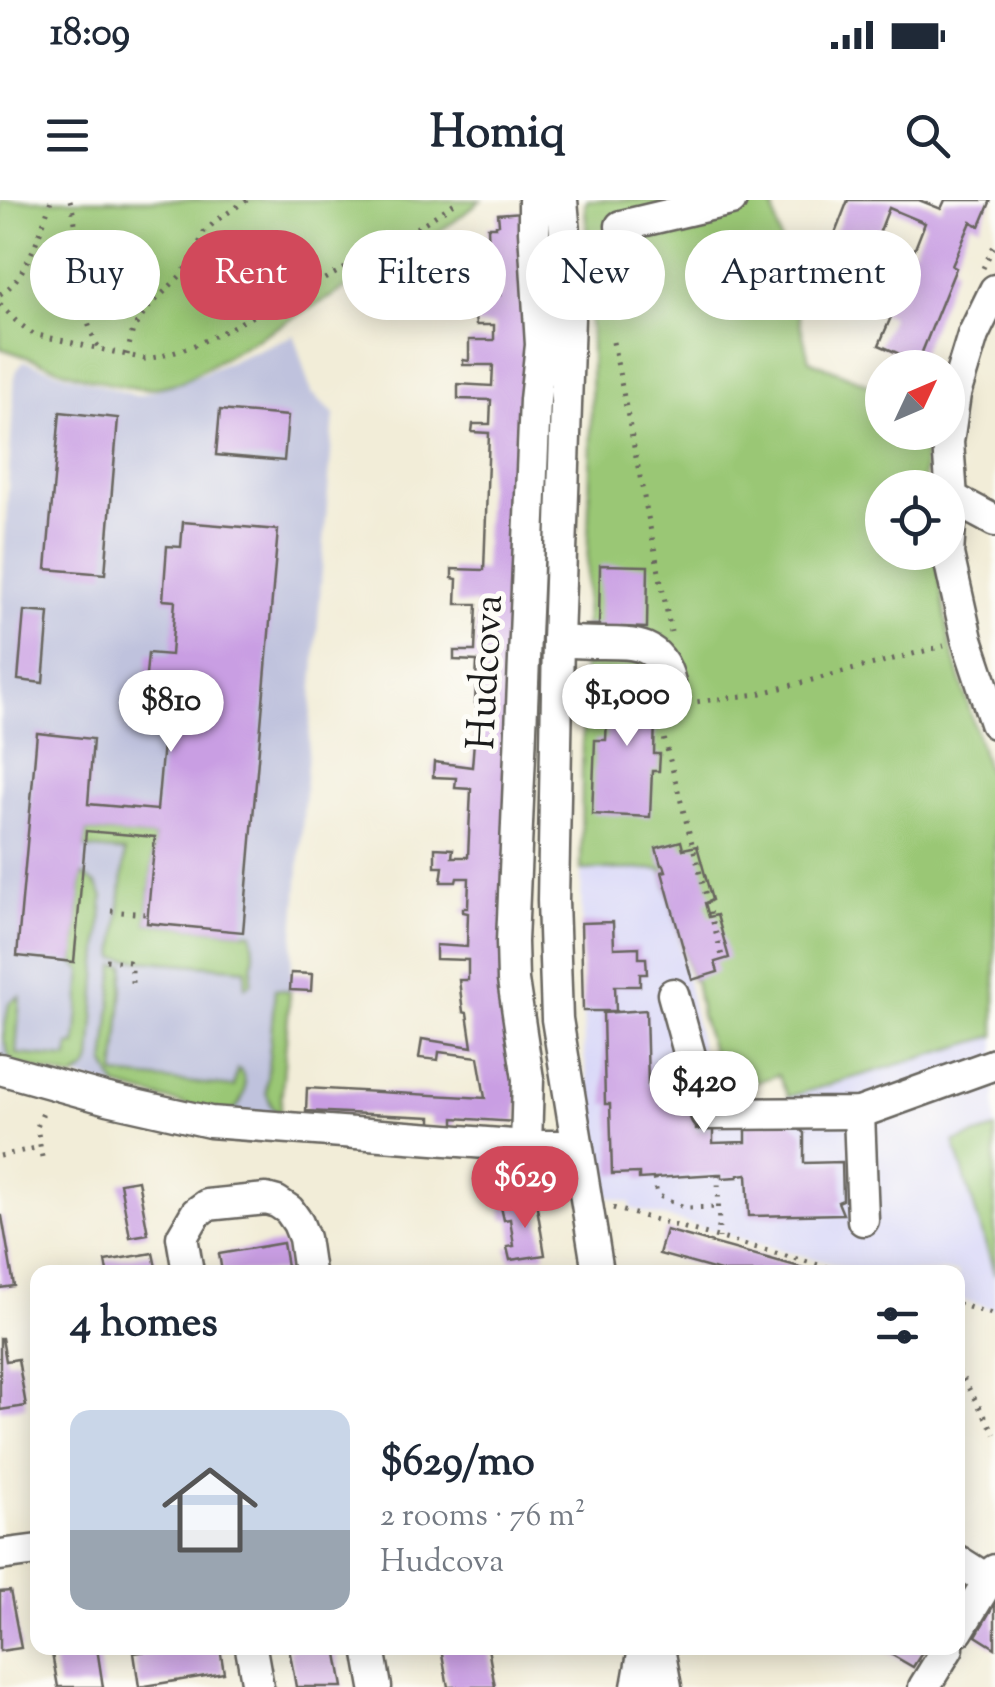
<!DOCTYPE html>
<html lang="en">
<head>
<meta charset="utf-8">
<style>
  body { margin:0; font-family:"Sorts Mill Goudy",serif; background:#f2f2f3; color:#1f2937; height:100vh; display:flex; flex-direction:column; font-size:38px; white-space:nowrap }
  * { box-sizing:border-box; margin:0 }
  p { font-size:32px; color:#747a83 }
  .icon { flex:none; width:55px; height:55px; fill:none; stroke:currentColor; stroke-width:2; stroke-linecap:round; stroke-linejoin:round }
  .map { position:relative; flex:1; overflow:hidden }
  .side { position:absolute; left:30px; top:1065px; width:935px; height:390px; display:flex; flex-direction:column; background:#fff; border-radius:20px; box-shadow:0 5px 25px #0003 }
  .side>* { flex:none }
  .hud { position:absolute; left:30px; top:30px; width:935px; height:90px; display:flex; gap:20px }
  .needle { width:65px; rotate:46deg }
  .fabs { position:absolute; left:865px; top:150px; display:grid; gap:20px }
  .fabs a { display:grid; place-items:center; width:100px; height:100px; border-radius:50%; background:#fff; box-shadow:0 5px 25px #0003; font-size:50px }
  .price { position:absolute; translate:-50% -85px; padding:0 22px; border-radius:35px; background:#fff; color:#222; font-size:32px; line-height:65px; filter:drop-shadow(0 2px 5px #0008) }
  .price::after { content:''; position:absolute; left:50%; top:60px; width:30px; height:22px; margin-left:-15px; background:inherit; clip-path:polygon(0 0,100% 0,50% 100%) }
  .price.selected { background:#d1495b; color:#fff }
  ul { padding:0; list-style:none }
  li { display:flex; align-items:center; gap:30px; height:250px; padding:0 40px }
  li span { display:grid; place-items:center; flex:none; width:280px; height:200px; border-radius:20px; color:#555 }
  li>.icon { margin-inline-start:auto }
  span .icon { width:120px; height:120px; fill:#fffc; stroke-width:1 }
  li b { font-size:42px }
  h2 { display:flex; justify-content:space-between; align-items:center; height:120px; padding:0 40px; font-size:42px }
  .pill { padding:0 35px; border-radius:45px; background:#fff; box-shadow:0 5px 25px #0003; font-size:35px; line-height:90px }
  .pill.selected { background:#d1495b; color:#fff }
  .status { display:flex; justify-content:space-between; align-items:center; height:70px; padding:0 50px; background:#fff; direction:ltr }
  .status svg { height:28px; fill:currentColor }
  header { display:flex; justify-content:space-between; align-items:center; height:130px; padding:0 40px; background:#fff; font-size:45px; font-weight:800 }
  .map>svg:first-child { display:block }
  .built { fill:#d8d7f8 }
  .industrial { fill:#bfc2dd }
  .green { fill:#9ac775; stroke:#5b7248; stroke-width:2.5 }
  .building { fill:#c99ee3; fill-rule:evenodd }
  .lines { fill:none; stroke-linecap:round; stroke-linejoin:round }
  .minor-casing { stroke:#67655e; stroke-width:35 }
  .path { stroke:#67655e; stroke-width:5; stroke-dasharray:2.5 8; stroke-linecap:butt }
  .minor { stroke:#fff; stroke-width:30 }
  .labels { text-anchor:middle; stroke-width:10; stroke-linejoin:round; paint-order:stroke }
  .street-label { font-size:40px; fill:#1c1c1c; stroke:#fdfcf7 }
</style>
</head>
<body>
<div class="status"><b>18:09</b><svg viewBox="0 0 49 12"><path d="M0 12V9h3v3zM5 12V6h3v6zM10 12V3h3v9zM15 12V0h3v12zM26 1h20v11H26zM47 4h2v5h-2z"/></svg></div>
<header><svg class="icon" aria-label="menu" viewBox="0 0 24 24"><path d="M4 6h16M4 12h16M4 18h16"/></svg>Homiq<svg class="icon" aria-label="search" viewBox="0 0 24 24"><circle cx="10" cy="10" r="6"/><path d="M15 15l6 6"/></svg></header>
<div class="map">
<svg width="995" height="1487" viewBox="0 0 995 1487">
  <rect width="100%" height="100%" fill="#fdfcf7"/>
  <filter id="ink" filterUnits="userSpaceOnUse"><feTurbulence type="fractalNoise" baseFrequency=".01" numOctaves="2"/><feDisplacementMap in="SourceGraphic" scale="20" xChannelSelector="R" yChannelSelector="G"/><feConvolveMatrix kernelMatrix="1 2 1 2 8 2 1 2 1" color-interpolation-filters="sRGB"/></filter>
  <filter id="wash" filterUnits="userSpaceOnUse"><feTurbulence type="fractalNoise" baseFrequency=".0048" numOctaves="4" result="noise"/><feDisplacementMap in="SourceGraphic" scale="40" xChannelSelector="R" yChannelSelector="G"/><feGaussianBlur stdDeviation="2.25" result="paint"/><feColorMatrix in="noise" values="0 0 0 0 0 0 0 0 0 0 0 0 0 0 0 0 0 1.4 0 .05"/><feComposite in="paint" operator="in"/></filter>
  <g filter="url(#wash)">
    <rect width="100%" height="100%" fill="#f2edd8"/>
    <!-- built -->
    <path class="built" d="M661 669 675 723 716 920H766L788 897 995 836V1109L958 1099V1072H863L727 1035 724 1030 716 1029 715 1031 630 1008 631 1003 607 996 584 855 581 670Z"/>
    <!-- industrial -->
    <path class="industrial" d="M294 135 311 192 334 214 280 916H227L0 858V424L15 173 24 161 136 196 181 182Z"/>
    <!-- green -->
    <g class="green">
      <path d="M0 0H481L455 21 383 67 181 182C166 186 151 190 135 188 89 183 44 162 0 148Z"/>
      <path d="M587 0H771L809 160 882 190V232L924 233V287L882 288V352L935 353 950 444 995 595V836L788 897 778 875 725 892 701 815 695 780H692L662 669 581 670C582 588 582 507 585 426 590 286 596 146 585 6Z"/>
      <path d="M86 631 155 637 147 723 252 733 254 752 251 784 245 787 246 769 115 758 125 652 84 648Z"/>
      <path d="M82 674 96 684 103 697 91 860 88 868 73 879 11 862 3 837 9 803 20 796 16 854 68 858 69 845H76L82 771 74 762Z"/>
      <path d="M115 765H125L115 875 234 887 237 869 240 870C251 886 242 906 227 916L116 886 105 864Z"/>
      <path d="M275 789 290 791 280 916 272 907 266 892Z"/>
      <path d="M995 929V1075L954 942Z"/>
    </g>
    <g id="blocks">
      <!-- building -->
      <g class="building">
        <path d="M848 0H919L941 9 945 0H991L980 26 971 22 952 66 956 68 918 162 879 145 891 117 873 109 880 91 897 98 908 71 873 56 860 84 822 67ZM889 8 925 23 914 51 878 36Z"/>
        <path d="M522 12 527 117 514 434 519 892 516 922 454 918V926L431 924V917L306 911 307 888 485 898 478 857 439 852 438 860 419 858 422 839 472 847 467 813 463 812 459 780H468V760L436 759V745L467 747 468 713 463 712V708H468L469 678H457L456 682H441L443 667H435V648L453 649 452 657H468L471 589 455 588 456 578 433 577 434 562 472 567 477 503H475L477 461 454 460V451H475L477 404H456L457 379 452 378V369L484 370 489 233 472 232 473 224H490L491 200 458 199V184L492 186 493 165H463V160L469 161V140H494V125H476L475 117 464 116 465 93 501 95V84L500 78H473V69L484 62 454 72 452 54 489 50 488 27H496V25L499 24 498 14Z"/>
        <path d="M220 210 288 216 284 261 216 255Z"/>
        <path d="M60 212 118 218 105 374 46 369Z"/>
        <path d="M183 322 278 330 243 732 147 723 155 637 86 631 74 762 17 756 37 533 93 539 88 604 157 610 165 521 142 519 148 453 171 455 175 401 163 400 167 346 181 347Z"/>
        <path d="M600 365 648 366 647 428 622 427V434L585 433V425H599Z"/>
        <path d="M24 411 49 413 43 483 18 480Z"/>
        <path d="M609 474 654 476 656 479 654 554H660L659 571H652L650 617 592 614 595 540H606Z"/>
        <path d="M681 641 683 649 697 646 712 700 705 703 709 717 717 715 729 758 715 762 718 772 692 780 662 672 666 671 664 665H661L656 648Z"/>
        <path d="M613 722 614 748 639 747V758H646L647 774H640V786H615L616 811H583L581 723Z"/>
        <path d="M291 773 312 774 311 791 290 790Z"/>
        <path d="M646 810 648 885H667L675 892 677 889 690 901 695 911 696 930 713 929V943L746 942V921L789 920 804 933V963L842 962 843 1000 838 1002 843 1014 749 1016 747 974 738 975V977L722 978V974H718L639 979V973L612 974 610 904H605L603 813Z"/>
        <path d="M138 980 148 1034 130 1037 120 983Z"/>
        <path d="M536 1001 545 1055 510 1060 507 1047 514 1046 510 1019 504 1020 501 1007Z"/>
        <path d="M0 1016H2L14 1086 0 1088Z"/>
        <path d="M666 1030 814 1071V1072H724L659 1054Z"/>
        <path d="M283 1043 288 1072H222L219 1054Z"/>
        <path d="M153 1053 157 1072H107L105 1061Z"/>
        <path d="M0 1138H2L6 1161 18 1159 26 1206 0 1210Z"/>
        <path d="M10 1391 21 1448 0 1451V1392Z"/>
        <path d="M995 1403V1448L976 1436Z"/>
        <path d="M51 1448H97L103 1487H58Z"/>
        <path d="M168 1448H220L224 1473 139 1487 134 1453Z"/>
        <path d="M289 1448H336L343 1487H296Z"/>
        <path d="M441 1448H488L495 1487H448Z"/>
        <path d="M880 1448H925L913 1467Z"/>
      </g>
    </g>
  </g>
  <g filter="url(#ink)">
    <use href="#blocks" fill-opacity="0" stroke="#67655e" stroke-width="2.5"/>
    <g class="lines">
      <defs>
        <g id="minor">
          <path d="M562 0 570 88 558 441 553 700 557 819 598 1072"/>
          <path d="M621 26 731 0"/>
          <path d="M995 90 973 135 955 194 948 242 952 298 948 354 967 439 995 523"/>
          <path d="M952 298 995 321"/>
          <path d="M558 441C572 442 586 443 600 443 635 443 660 442 670 482"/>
          <path d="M673 794 706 914 859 913 995 864"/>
          <path d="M0 869 108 899 210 922 526 946H577"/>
          <path d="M859 913 863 1020"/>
          <path d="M526 946 528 879 513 780 512 742 535 200 541 145 534 31V0"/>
          <path d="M188 1072 182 1037 196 1013 207 1005 266 999 277 1002 289 1010 298 1023 304 1038 309 1072"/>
          <path d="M0 1355 38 1350"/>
          <path d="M958 1361 988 1380"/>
          <path d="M958 1431 995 1370"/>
          <path d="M251 1448 258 1487"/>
          <path d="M369 1448 376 1487"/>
          <path d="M659 1448 666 1487"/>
          <path d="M637 1487 644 1448"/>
          <path d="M924 1487 948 1448"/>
        </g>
      </defs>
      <!-- minor casing -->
      <use href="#minor" class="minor-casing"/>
      <!-- path -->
      <g class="path">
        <path d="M70 0C84 47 74 107 99 148"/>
        <path d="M983 68 995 44"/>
        <path d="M0 94C26 80 42 28 51 0"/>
        <path d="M0 104 16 121 33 134 145 159C191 153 232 126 272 106 336 73 400 41 459 0"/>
        <path d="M613 142 671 432"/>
        <path d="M127 155 133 129 149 107 180 76 193 58 204 32 217 20 247 0"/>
        <path d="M687 503 758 494 944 446"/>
        <path d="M667 508 663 534 723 760"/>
        <path d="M111 711 145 714"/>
        <path d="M106 760 129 762 132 768V787"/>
        <path d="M0 956 40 947"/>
        <path d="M42 957 37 927 45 908"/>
        <path d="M718 974 719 1038"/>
        <path d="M654 978 657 995 686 1008 719 1007"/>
        <path d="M613 1008 844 1072"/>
        <path d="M958 1104 995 1115"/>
        <path d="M958 1170 995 1234"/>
      </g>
      <!-- minor -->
      <use href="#minor" class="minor"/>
    </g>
  </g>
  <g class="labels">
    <!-- street labels -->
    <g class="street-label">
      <text transform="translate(483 472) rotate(-87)" y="14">Hudcova</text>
    </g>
  </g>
</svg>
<div class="fabs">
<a><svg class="needle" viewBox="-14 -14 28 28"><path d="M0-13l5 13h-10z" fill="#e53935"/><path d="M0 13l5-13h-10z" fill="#747a83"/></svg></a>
<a><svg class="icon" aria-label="locate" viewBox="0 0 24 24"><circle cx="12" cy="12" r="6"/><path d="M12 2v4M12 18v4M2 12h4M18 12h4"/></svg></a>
</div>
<b class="price" style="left:627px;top:549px">$1,000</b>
<b class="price" style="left:171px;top:555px">$810</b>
<b class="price" style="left:704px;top:936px">$420</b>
<b class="price selected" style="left:525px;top:1031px">$629</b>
<div class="hud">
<a class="pill">Buy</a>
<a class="pill selected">Rent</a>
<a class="pill">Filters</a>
<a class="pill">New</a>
<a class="pill">Apartment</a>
</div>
<section class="side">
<h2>4 homes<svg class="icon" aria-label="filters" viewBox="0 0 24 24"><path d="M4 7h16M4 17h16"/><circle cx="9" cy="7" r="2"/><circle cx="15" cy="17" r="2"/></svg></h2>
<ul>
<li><span style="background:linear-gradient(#c9d6e8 60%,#9aa5b1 0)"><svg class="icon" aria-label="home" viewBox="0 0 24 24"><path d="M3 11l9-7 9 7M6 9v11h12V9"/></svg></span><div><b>$629/mo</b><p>2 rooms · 76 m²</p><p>Hudcova</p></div></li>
</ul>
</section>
</div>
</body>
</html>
